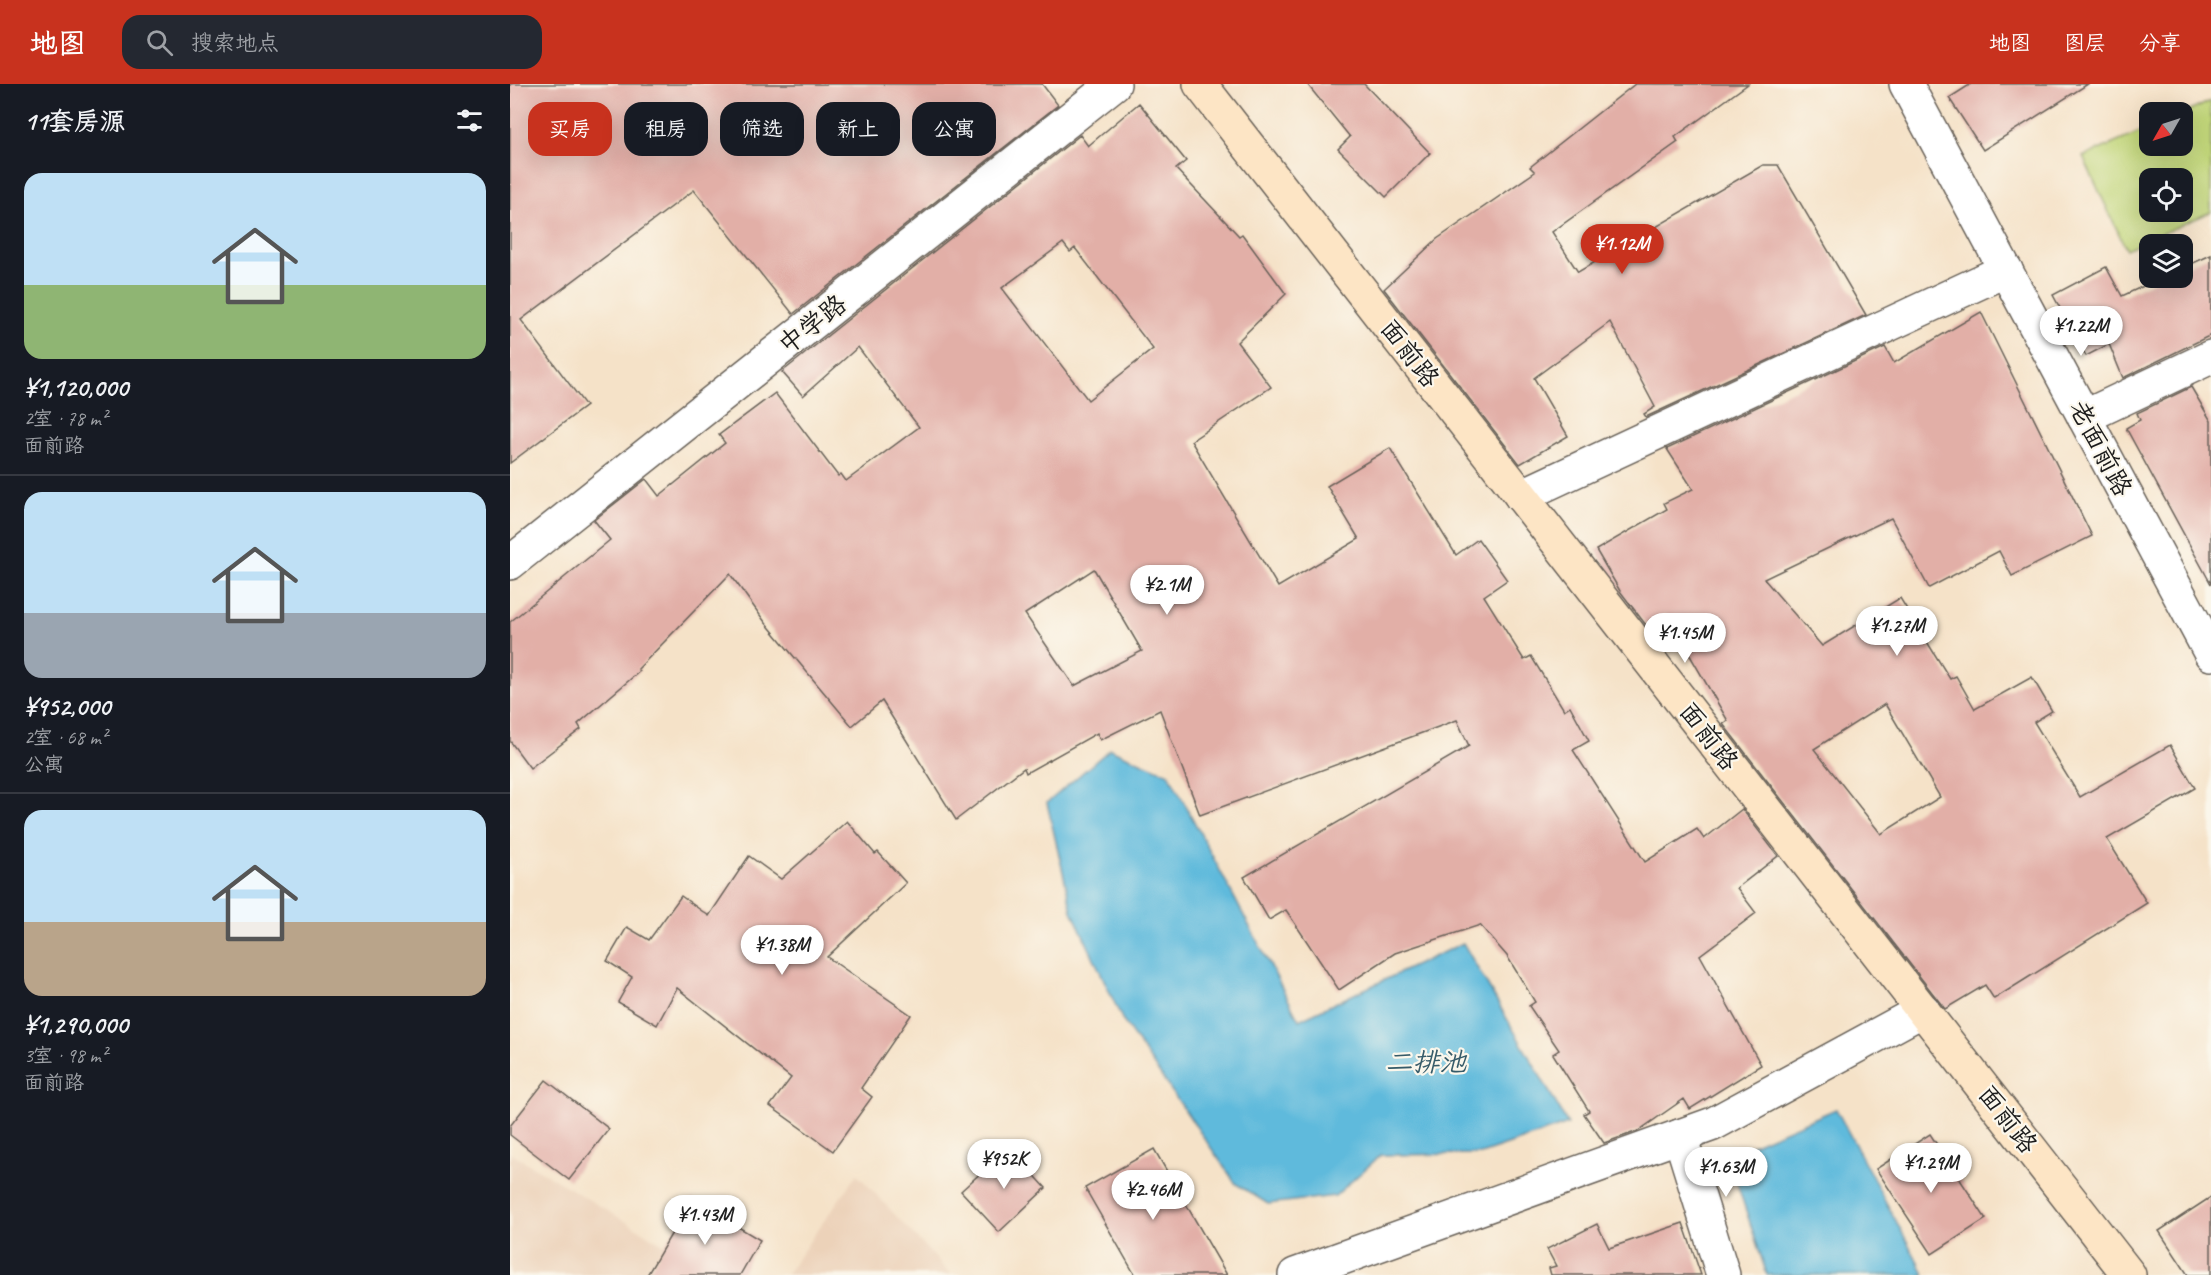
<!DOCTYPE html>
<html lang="zh">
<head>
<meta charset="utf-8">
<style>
  body { margin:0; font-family:Caveat,"LXGW WenKai TC",sans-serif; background:#242831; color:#f1f3f6; height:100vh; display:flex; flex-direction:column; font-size:22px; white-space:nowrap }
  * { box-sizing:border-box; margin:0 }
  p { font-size:20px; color:#9ea1a6 }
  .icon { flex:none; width:33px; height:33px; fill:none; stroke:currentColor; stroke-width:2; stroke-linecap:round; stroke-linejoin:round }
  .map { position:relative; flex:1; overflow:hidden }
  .side { display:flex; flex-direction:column; background:#171b24; width:510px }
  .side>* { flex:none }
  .top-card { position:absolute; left:18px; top:18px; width:570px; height:54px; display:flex; gap:12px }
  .needle { width:39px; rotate:231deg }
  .tools { position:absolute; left:1629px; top:18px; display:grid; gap:12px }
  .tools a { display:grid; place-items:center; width:54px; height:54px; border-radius:12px; background:#171b24; box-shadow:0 6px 24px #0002; font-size:30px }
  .price { position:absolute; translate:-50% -51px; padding:0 14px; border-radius:21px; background:#fff; color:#222; font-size:20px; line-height:39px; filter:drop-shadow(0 2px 3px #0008) }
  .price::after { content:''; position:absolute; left:50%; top:36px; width:18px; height:14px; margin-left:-9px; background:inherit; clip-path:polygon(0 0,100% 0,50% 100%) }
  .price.on { background:#c8321e; color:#fff }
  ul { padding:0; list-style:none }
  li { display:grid; align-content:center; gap:12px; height:318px; padding:0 24px }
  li+li { border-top:2px solid #363941 }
  li span { display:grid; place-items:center; height:186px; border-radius:18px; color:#555 }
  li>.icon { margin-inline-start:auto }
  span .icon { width:108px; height:108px; fill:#fffc; stroke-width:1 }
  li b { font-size:26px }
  h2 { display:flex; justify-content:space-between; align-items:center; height:72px; padding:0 24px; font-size:26px }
  .tag { padding:0 21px; border-radius:18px; background:#171b24; box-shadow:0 6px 24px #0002; font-size:21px; line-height:54px }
  .tag.on { background:#c8321e; color:#fff }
  header { display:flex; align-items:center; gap:36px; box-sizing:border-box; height:84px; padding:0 30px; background:#c8321e; color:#fff }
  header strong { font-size:28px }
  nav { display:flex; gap:33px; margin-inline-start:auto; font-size:21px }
  .search { width:420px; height:54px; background:#242831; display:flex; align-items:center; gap:15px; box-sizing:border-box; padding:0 21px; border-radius:18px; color:#9ea1a6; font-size:22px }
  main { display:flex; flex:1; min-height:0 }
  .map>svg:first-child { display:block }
  .built { fill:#ecd2b9 }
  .green { fill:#c1d579; stroke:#6e784a; stroke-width:1.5; fill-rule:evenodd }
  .water { fill:#5ebadc; stroke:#3d6b7c; stroke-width:1.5 }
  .building { fill:#e2afa7; fill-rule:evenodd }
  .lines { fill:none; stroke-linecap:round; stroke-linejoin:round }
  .street-casing { stroke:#686158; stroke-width:36 }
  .secondary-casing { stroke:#686158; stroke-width:36 }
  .street { stroke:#fff; stroke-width:33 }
  .secondary { stroke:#fde5c5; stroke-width:33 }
  .labels { text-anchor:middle; stroke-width:4.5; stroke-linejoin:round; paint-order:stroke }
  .street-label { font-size:26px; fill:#1c1c1c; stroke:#fbf7ec }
  .water-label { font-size:27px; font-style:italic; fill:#365b69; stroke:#fbf7ec }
</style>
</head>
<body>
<header>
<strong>地图</strong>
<div class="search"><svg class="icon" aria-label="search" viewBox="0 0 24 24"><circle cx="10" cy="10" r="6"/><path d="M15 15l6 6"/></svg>搜索地点</div>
<nav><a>地图</a><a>图层</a><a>分享</a></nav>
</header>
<main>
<section class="side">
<h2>11套房源<svg class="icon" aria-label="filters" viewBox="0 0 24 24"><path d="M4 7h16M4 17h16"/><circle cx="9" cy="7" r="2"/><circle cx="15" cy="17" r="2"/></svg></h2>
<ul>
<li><span style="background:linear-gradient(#bfe0f5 60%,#8fb573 0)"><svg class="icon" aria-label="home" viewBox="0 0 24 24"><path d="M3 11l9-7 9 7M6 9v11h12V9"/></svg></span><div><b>¥1,120,000</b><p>2室 · 78 m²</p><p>面前路</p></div></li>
<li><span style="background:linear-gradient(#bfe0f5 65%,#9aa5b1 0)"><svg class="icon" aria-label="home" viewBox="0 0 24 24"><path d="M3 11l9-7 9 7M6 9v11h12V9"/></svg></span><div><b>¥952,000</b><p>2室 · 68 m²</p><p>公寓</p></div></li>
<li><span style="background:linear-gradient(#bfe0f5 60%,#b9a48a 0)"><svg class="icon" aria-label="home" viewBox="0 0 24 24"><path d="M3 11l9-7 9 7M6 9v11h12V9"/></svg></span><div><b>¥1,290,000</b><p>3室 · 98 m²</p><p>面前路</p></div></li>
</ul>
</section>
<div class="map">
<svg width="1701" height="1191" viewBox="0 0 1701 1191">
  <rect width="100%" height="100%" fill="#fbf7ec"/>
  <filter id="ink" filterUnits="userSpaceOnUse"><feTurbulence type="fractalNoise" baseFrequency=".0167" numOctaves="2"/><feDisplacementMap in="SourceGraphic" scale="12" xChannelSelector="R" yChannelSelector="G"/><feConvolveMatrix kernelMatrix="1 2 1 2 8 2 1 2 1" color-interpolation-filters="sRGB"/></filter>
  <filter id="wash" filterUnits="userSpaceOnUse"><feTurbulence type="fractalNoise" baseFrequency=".008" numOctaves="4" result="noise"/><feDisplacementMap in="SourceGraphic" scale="24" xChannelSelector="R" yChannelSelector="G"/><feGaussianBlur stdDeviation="1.35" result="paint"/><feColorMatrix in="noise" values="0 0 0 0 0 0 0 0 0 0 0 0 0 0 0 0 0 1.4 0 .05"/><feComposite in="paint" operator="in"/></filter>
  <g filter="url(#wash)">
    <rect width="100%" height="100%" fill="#f5e2c8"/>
    <!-- built -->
    <g class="built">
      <path d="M0 1069 206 1191H0Z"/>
      <path d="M347 1090 441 1191H276Z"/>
    </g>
    <!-- green -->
    <path class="green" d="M1701 17V128L1616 165 1573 73 1639 44 1640 62H1672L1673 30ZM1640 94H1672V128H1640Z"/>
    <!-- water -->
    <g class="water">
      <path d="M600 665 659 690 789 936 953 859 1058 1040 971 1070 871 1071 825 1112 758 1120 726 1100 613 937 562 827 537 719Z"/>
      <path d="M1326 1025 1415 1191H1257L1224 1090 1230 1066Z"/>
    </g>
    <g id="blocks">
      <!-- building -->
      <g class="building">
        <path d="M0 0H532L548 21 283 230 184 106 11 236 76 322 0 379Z"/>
        <path d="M797 0H854L920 69 876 113 828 65 840 53Z"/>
        <path d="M1125 0H1238L1165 53 1168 58 1042 148 1068 188 1253 81H1268L1356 231 1136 333 1134 330 1145 323 1100 238 1024 294 1058 352 1010 380 874 205 927 155 1025 88 1020 83Z"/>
        <path d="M1461 0H1578L1473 66 1439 14Z"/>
        <path d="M629 19 676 77 666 85 729 152 732 150 776 210 727 258 761 303 681 357 768 503 849 455 817 402 880 364 946 471 968 455 997 496 974 512 1014 576 1021 572 1054 626 1060 622 1079 657 1063 666 1135 778 1187 745 1194 755 1232 725 1268 772 1227 804 1246 829 1190 871 1251 981 1180 1025 1174 1015 1128 1047 1094 1059 1074 1030 1079 1027 1043 970 1049 966 1019 922 1025 918 997 872 970 841 885 869 829 906 776 826 759 836 734 793 959 662 947 636 690 731 650 626 590 656 587 649 516 689 514 684 446 736 372 617 342 642 255 538 220 490 128 585 130 587 68 640 71 645 20 684 0 657V538L100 456 84 436 136 395 149 412 215 359 209 351 265 309 328 392 331 390 336 397 409 343 348 263 293 312 272 288 570 51 578 62ZM553 159 560 168 565 164 643 265 578 316 492 204ZM584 485 632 567 564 602 515 530Z"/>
        <path d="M1701 171V251L1613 294 1599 260 1576 272 1543 211 1596 183 1612 212 1651 194H1672V184Z"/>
        <path d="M1471 228 1582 452 1502 492 1489 467 1419 504 1381 434 1254 495 1312 562 1390 514 1440 595 1446 592 1465 625 1522 593 1542 627 1524 638 1570 713 1660 661 1685 704 1597 755 1637 819 1484 915 1475 901 1435 925 1213 640 1218 637 1156 530 1136 541 1110 507 1086 466 1157 425 1154 419 1183 405 1157 365 1375 263 1384 279ZM1375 620 1430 713 1371 750 1304 665Z"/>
        <path d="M1681 303 1701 337V500L1616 344 1630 336 1627 329Z"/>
        <path d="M337 737 365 770 368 768 396 799 317 873 401 931 351 1004 362 1013 323 1067 260 1022 281 994 167 904 147 941 108 918 122 893 97 877 117 843 139 856 171 812 199 832 239 772 271 795Z"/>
        <path d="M36 996 99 1045 59 1096 0 1051V1042Z"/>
        <path d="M1420 1050 1476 1135 1422 1170 1366 1085Z"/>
        <path d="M499 1063 536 1104 489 1148 451 1107Z"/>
        <path d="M644 1065 717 1191H625L575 1104Z"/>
        <path d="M1701 1113V1191H1678L1649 1147Z"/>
        <path d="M182 1115 250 1156 230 1191H137Z"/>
        <path d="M1173 1139 1191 1191H1041L1039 1184 1046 1182 1037 1165 1087 1140 1099 1164Z"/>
      </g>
    </g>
  </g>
  <g filter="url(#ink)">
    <use href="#blocks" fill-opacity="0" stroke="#686158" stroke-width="1.5"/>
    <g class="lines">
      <defs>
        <g id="street">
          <path d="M1396 0 1701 570"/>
          <path d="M1574 333 1701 273"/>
          <path d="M1011 412 1496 186"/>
          <path d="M0 479 604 0"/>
          <path d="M1170 1052 1213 1191"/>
          <path d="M785 1191 1203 1040 1413 926"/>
        </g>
        <path id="secondary" d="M690 0 1619 1191"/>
      </defs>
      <!-- street casing -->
      <use href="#street" class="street-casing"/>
      <!-- secondary casing -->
      <use href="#secondary" class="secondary-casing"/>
      <!-- street -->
      <use href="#street" class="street"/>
      <!-- secondary -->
      <use href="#secondary" class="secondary"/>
    </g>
  </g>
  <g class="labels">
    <!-- street labels -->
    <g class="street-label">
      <text transform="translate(302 240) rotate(-38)" y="9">中学路</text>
      <text transform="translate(900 269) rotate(52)" y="9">面前路</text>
      <text transform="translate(1591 364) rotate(62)" y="9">老面前路</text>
      <text transform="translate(1199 652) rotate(52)" y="9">面前路</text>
      <text transform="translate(1498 1035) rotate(52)" y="9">面前路</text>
    </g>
    <!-- water labels -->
    <g class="water-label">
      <text x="916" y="987">二排池</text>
    </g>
  </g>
</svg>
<div class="tools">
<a><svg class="needle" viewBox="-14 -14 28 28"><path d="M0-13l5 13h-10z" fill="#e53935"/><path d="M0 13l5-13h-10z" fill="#9ea1a6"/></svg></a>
<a><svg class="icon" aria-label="locate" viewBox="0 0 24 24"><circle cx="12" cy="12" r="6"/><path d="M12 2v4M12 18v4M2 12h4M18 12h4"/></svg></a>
<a><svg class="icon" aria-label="layers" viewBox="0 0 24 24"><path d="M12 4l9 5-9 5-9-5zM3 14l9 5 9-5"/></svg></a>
</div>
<b class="price on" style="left:1112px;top:191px">¥1.12M</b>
<b class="price" style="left:1571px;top:273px">¥1.22M</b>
<b class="price" style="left:657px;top:532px">¥2.1M</b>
<b class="price" style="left:1387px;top:573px">¥1.27M</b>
<b class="price" style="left:1175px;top:580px">¥1.45M</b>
<b class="price" style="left:272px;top:892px">¥1.38M</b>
<b class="price" style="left:494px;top:1106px">¥952K</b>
<b class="price" style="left:1421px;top:1110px">¥1.29M</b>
<b class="price" style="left:1216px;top:1114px">¥1.63M</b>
<b class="price" style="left:643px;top:1137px">¥2.46M</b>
<b class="price" style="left:195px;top:1162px">¥1.43M</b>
<div class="top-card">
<a class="tag on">买房</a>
<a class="tag">租房</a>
<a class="tag">筛选</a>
<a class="tag">新上</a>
<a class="tag">公寓</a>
</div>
</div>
</main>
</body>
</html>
